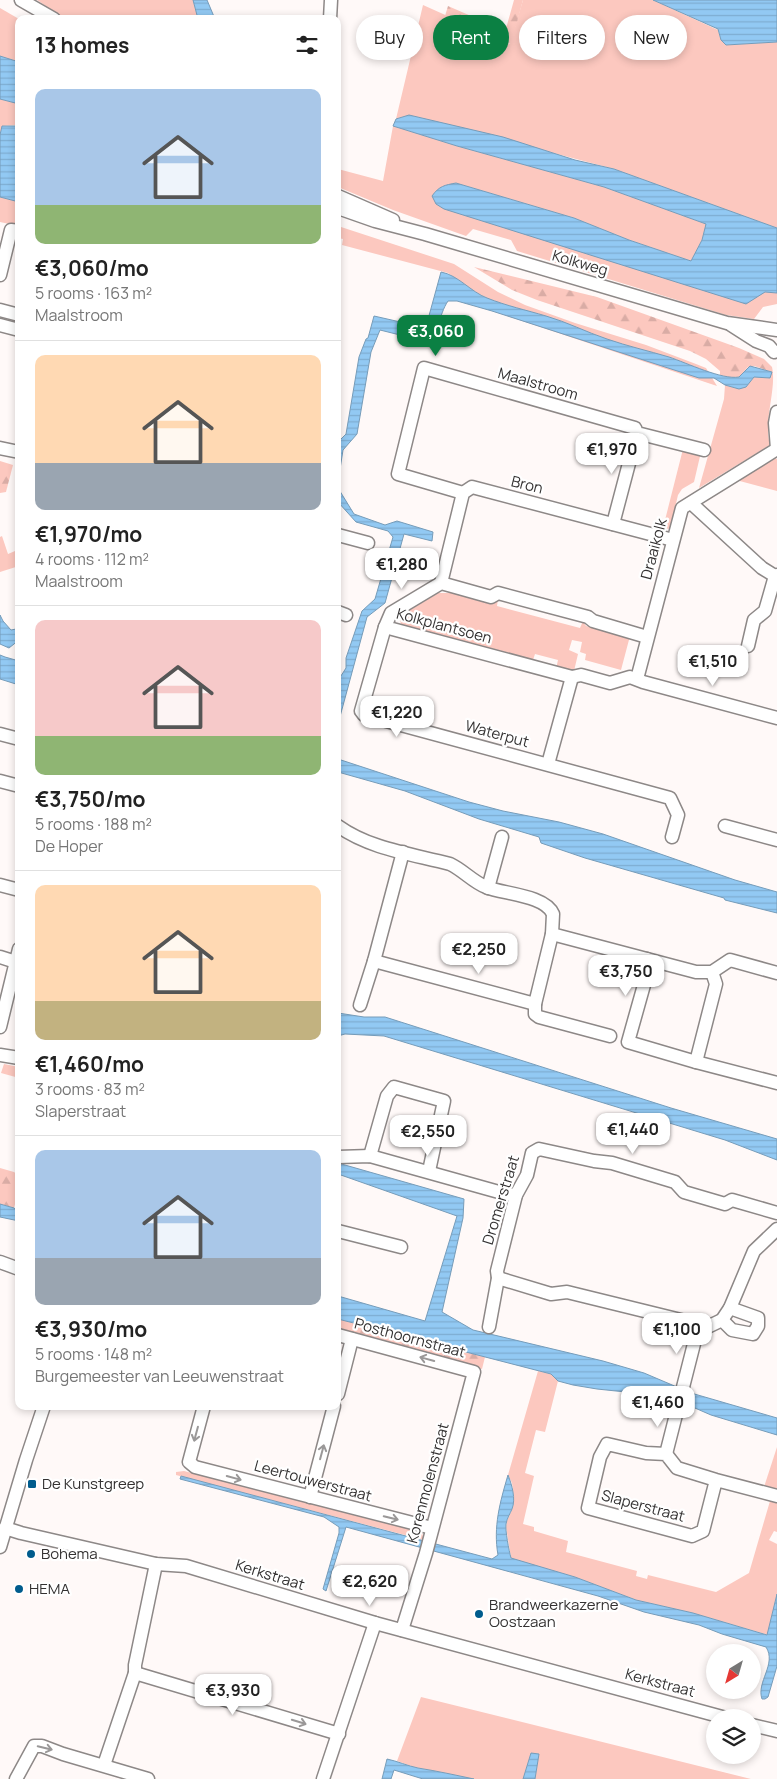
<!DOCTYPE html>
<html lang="en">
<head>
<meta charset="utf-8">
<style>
  body { margin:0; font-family:Manrope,sans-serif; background:#f2f2f2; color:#222; height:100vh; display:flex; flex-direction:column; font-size:19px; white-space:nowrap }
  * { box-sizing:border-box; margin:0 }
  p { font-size:16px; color:#767676 }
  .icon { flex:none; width:28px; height:28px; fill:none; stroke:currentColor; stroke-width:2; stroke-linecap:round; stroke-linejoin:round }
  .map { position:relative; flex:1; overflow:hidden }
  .sheet { position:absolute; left:15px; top:15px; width:326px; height:1395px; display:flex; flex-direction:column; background:#fff; border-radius:10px; box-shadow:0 2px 8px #0003 }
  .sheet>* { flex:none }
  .banner { position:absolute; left:356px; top:15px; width:345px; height:45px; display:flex; gap:10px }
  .needle { width:32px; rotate:217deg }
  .controls { position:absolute; left:706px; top:1644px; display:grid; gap:10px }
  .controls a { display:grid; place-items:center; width:55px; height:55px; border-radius:50%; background:#fff; box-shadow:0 2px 8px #0003; font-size:25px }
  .price { position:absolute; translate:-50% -42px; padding:0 11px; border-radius:10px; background:#fff; color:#222; font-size:16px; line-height:32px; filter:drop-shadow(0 1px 2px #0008) }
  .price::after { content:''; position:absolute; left:50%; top:30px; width:15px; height:11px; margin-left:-8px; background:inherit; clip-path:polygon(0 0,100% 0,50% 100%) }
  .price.active { background:#0b8043; color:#fff }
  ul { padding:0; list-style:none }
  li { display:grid; align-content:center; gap:10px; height:265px; padding:0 20px }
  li+li { border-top:1px solid #e0e0e0 }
  li span { display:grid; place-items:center; height:155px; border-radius:10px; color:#555 }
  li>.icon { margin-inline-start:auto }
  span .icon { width:90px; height:90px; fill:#fffc; stroke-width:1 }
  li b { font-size:21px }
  h2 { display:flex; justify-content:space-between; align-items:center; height:60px; padding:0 20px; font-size:21px }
  .chip { padding:0 18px; border-radius:22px; background:#fff; box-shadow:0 2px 8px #0003; font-size:18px; line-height:45px }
  .chip.active { background:#0b8043; color:#fff }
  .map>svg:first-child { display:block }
  .grass { fill:#fcc8bf }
  .forest { fill:url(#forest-firs) }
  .water { fill:url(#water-rules); stroke:#769cb9 }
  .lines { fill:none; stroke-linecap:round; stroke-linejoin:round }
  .minor-casing { stroke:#8d8887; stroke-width:15 }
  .minor { stroke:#fff; stroke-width:12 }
  .oneway { stroke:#9a9898 }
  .poi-dot { fill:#005c8d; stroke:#fff; stroke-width:2 }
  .labels { text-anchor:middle; stroke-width:4.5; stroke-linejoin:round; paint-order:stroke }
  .street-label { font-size:15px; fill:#343232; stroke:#fff }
  .poi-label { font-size:15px; fill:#343232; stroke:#fff; text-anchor:start }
</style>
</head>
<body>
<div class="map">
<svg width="777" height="1779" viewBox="0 0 777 1779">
  <defs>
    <pattern id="forest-firs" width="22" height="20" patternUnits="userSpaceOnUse" patternTransform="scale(1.25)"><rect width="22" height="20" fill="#fcc8bf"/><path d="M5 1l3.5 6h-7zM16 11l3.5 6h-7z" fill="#d9aca5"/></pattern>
    <pattern id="water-rules" width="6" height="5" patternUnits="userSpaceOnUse" patternTransform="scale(1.25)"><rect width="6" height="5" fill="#92c9f3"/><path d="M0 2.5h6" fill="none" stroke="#7eadd1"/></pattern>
  </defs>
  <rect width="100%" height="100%" fill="#fff9f8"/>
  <!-- grass -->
  <g class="grass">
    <path d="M37 0H193L198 19H65Z"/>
    <path d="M523 0H653L718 30 721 40 726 45 777 42V228L614 169 409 115 396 119 423 5 510 44Z"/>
    <path d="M0 8 19 19V62L0 56Z"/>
    <path d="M0 99 19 104 17 125 2 126 0 135Z"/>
    <path d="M393 126 457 146 604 187 706 224 702 240 691 261 629 240 574 218 456 183 765 292 777 293V304L763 307 754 319 726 315 517 251 511 240 473 229 466 236 393 210 338 187V169L383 181Z"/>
    <path d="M0 197 19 202V226L0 222Z"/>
    <path d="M338 226 454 264 498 292 525 305 575 323 646 345 696 364 706 368 717 386 492 311 485 297 474 292 448 273 342 245 343 239 338 238Z"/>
    <path d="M772 367C777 389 763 420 770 445L699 488 724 399 725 385 735 388 746 387 754 377 770 378Z"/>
    <path d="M683 449 701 452 694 482 682 489 678 495 670 529 663 528Z"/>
    <path d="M775 458 777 459V491L736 480Z"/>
    <path d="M2 536 8 554 15 551 19 566 0 572V537Z"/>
    <path d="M450 590 498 599 497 606 580 628 583 621 586 626 630 636 621 670 585 660 586 654 580 652 582 642 572 640 569 650 578 654 574 671 556 669 558 660 535 654 532 663 522 660 520 656 411 627 407 629 398 625 401 624 400 620 403 614 438 593H449Z"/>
    <path d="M538 1371 551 1374 558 1381 545 1432 536 1430 525 1473 534 1476 523 1524 534 1527V1531L568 1541 566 1552 637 1571 636 1576 647 1579 648 1575 716 1592 749 1573 770 1501 777 1503V1532L774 1531 769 1540 777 1544V1594L768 1635 693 1613 636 1600 575 1577 520 1562 511 1558 506 1527 507 1521 513 1507 514 1499 512 1483 508 1475Z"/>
    <path d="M777 1447V1491L764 1487Z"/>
    <path d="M184 1471 420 1532 422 1533 424 1540 176 1475V1472Z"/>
    <path d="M421 1697 751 1779H535L539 1754 531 1753 523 1779H474L414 1767 397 1761Z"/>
  </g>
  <!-- forest -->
  <g class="forest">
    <path d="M514 0H523L511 44 445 16 448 6 501 29 505 28 507 25Z"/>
    <path d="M474 267 597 297 739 348 764 359 772 367V372L754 366 748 367 739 377 729 378 720 375V371L706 359 690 351 537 300 512 290Z"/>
    <path d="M0 461 13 465 6 492 0 493Z"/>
    <path d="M4 1064 19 1067V1078L1 1073Z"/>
    <path d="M0 1168 14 1172 19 1176V1189L14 1208 0 1204Z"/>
    <path d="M338 1319 485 1357 482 1369 338 1330Z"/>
  </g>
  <!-- water -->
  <g class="water">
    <path d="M193 0H207L215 19H198Z"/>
    <path d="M653 0H777V42L726 45 721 40 718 29Z"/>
    <path d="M0 56 19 62V104L0 99Z"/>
    <path d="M409 115 503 137 575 160 614 169 777 228V293L765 292 746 304 444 209 436 204 432 196C439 186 445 185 456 183L574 218 629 240 691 261 702 240 706 224 604 187 457 146 393 126 396 119Z"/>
    <path d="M19 119V202L0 197V135L2 126H17Z"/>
    <path d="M441 272C458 275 471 292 487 298 507 306 526 310 546 316 567 322 586 332 607 339 627 346 649 351 669 357 687 363 722 380 739 377L750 366 772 372 770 378 754 377 746 387 739 389 725 385 714 378H699L492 311 457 301H448C438 316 441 331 424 341L380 330 371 352 357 434 343 450 338 482V442L346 434 359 357 366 339 368 338 374 316 418 326 427 323Z"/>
    <path d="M338 488 354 514 385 525 397 521 433 532 432 541 404 534 385 603 367 617 338 724V686L339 679 346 668V658L362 611 375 599 393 537 388 531 356 522 338 502Z"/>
    <path d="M0 615 3 621 11 630 16 629 19 634V640L9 648 0 644Z"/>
    <path d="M0 655 5 657 19 661V685L0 679Z"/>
    <path d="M338 759 469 802 503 811 559 822 603 834 735 880 777 892V913L725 900 724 898 585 858 541 843 539 837 479 819 405 791 338 772Z"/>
    <path d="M338 1013 364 1017H385L671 1108 777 1139V1160L725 1140 384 1036 345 1034 338 1036Z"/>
    <path d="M338 1163 464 1199 463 1218 442 1312 473 1330 603 1361 644 1373 691 1393 777 1418V1435L711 1415 688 1405 635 1393 597 1389 573 1385 558 1381 551 1374 338 1319V1296L425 1321 457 1216 338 1174Z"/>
    <path d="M0 1204 14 1208 19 1212V1221L0 1217Z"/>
    <path d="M508 1475C512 1485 516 1499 512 1509 510 1514 507 1518 506 1524 505 1530 509 1551 511 1558L575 1577 636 1600 693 1613 767 1635 777 1594V1666L768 1697 765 1699H762C756 1682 777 1664 766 1647L722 1634 699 1625 644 1612 598 1596 346 1527 326 1591 323 1589 339 1533V1527L324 1517 180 1479 181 1476 492 1559 498 1555C493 1527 500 1502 508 1475Z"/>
    <path d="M531 1753 539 1754 535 1779H523Z"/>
    <path d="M387 1759C397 1761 408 1766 418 1768 437 1771 455 1775 474 1779H423L394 1770 391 1779H382Z"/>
  </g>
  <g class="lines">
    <defs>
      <g id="minor">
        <path d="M21 0 54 19"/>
        <path d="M330 19 331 0"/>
        <path d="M338 196 393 220"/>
        <path d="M338 208 375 221 425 234 727 323 777 330"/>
        <path d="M0 275 11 230 19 231"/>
        <path d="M0 310 19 315"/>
        <path d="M0 325 19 330"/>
        <path d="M731 325 756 341 769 346 774 352"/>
        <path d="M0 448 19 452"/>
        <path d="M777 449 775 423 777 412"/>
        <path d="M463 493 398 474 424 368 635 428 637 433 704 450"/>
        <path d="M691 503 762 568 775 576 777 575"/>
        <path d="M613 524 637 433"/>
        <path d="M338 535 368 543"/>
        <path d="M441 583 463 493 472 487 673 540"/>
        <path d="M338 612 346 615"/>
        <path d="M385 627 361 711 364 715 670 798 678 815 672 837"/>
        <path d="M647 637 593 621 588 617 498 593 491 597 441 583 391 613 385 627 572 677 581 675 610 683 630 677 643 682 777 718"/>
        <path d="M748 646 754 620 765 611 775 576"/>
        <path d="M637 679 682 508 777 449"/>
        <path d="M0 734 19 739"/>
        <path d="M548 764 572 677"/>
        <path d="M0 781 19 786"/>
        <path d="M338 826C370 849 412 854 450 864 463 870 473 882 486 887 503 894 545 895 553 914L552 934 696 972H712L730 960 777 973"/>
        <path d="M725 826 777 840"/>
        <path d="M0 885 19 890"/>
        <path d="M488 888 502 837"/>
        <path d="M0 957 19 963"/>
        <path d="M647 959 643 976 644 985 628 1042 696 1062 777 1083"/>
        <path d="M374 961 535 1004 552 934"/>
        <path d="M535 1004V1014L539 1017 610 1036"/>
        <path d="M360 1005 374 961 403 852"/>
        <path d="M0 1027 19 949"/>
        <path d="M0 1055 19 1058"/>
        <path d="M696 1062 716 984 712 972"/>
        <path d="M370 1156 387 1096 394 1087 444 1101 429 1171"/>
        <path d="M338 1157 370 1156 506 1194 516 1195"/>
        <path d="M338 1231 401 1247"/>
        <path d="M0 1262 19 1269"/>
        <path d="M498 1278 551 1294 567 1292 685 1321 697 1332 722 1320 730 1308 754 1251 777 1229"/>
        <path d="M722 1320 732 1330 753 1334 758 1326V1318L730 1308"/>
        <path d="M489 1327 498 1278 497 1271 516 1195 527 1175 532 1153 539 1149 594 1161 612 1163 675 1182 684 1192 725 1204 732 1200 777 1213"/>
        <path d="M338 1335 474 1372 426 1553 402 1630"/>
        <path d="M338 1394 352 1339"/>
        <path d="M204 1406 189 1462 195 1467 432 1528"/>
        <path d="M666 1454 697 1332"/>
        <path d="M716 1480 703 1531 692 1536 588 1508 600 1457 607 1444 646 1453 666 1454 677 1468 716 1480 777 1496"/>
        <path d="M310 1497 334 1406"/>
        <path d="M5 1528 21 1533 156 1564 186 1566 375 1623 726 1718"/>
        <path d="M0 1547 26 1460 44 1406"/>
        <path d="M135 1673 339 1734"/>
        <path d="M752 1725 777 1731"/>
        <path d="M104 1765 135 1673V1665L156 1564"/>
        <path d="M16 1779 34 1746H42L63 1754 148 1779"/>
        <path d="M323 1779 375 1623"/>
      </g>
    </defs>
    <!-- minor casing -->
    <use href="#minor" class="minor-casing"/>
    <!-- minor -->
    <use href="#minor" class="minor"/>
  </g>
  <!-- one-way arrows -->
  <defs><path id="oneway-shaft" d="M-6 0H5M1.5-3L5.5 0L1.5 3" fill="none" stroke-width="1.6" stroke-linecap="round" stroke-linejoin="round" transform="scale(1.25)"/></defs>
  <g class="oneway">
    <use href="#oneway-shaft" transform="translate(427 1359) rotate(-165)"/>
    <use href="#oneway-shaft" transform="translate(196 1434) rotate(105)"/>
    <use href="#oneway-shaft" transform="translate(322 1452) rotate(-75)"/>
    <use href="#oneway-shaft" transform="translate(234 1478) rotate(15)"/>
    <use href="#oneway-shaft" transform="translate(391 1518) rotate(14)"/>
    <use href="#oneway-shaft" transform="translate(299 1722) rotate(17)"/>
    <use href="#oneway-shaft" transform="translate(45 1748) rotate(14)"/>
  </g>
  <!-- markers -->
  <g class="poi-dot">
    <rect x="27" y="1479" width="10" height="10" rx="2.5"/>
    <circle cx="31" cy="1554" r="5"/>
    <circle cx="19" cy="1589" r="5"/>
    <circle cx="479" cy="1614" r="5"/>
  </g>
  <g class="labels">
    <!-- street labels -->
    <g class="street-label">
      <text transform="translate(580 263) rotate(16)" y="5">Kolkweg</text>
      <text transform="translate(538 384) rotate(16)" y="5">Maalstroom</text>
      <text transform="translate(527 485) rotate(14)" y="5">Bron</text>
      <text transform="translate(654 549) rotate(-75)" y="5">Draaikolk</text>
      <text transform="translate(444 626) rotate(15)" y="5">Kolkplantsoen</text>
      <text transform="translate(497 734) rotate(15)" y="5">Waterput</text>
      <text transform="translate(501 1200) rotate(-73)" y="5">Dromerstraat</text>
      <text transform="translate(410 1338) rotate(15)" y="5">Posthoornstraat</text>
      <text transform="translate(313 1481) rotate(15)" y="5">Leertouwerstraat</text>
      <text transform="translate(428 1483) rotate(-75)" y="5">Korenmolenstraat</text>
      <text transform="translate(643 1506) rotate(15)" y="5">Slaperstraat</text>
      <text transform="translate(270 1575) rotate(17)" y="5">Kerkstraat</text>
      <text transform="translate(660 1683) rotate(15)" y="5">Kerkstraat</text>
    </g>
    <!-- poi labels -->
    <g class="poi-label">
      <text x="42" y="1489">De Kunstgreep</text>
      <text x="41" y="1559">Bohema</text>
      <text x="29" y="1594">HEMA</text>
      <text x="489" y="1610">Brandweerkazerne<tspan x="489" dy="17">Oostzaan</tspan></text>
    </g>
  </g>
</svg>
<div class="controls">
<a><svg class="needle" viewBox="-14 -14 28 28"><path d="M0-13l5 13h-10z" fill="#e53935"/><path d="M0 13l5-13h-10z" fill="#767676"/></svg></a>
<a><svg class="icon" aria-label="layers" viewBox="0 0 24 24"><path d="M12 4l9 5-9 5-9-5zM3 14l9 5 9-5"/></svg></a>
</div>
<b class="price active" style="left:436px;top:357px">€3,060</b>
<b class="price" style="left:612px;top:475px">€1,970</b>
<b class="price" style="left:402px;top:590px">€1,280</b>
<b class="price" style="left:713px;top:687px">€1,510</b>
<b class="price" style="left:397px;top:738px">€1,220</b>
<b class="price" style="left:479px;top:975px">€2,250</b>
<b class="price" style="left:626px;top:997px">€3,750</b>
<b class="price" style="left:633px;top:1155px">€1,440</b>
<b class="price" style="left:428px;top:1157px">€2,550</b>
<b class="price" style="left:677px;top:1355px">€1,100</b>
<b class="price" style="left:658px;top:1428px">€1,460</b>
<b class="price" style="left:370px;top:1607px">€2,620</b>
<b class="price" style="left:233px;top:1716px">€3,930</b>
<div class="banner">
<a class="chip">Buy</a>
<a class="chip active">Rent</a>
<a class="chip">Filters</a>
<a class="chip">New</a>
</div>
<section class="sheet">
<h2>13 homes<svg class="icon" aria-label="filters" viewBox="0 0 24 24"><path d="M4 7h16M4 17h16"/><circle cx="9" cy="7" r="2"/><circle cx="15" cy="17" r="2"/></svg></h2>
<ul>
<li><span style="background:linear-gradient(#a9c7e8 75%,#8fb573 0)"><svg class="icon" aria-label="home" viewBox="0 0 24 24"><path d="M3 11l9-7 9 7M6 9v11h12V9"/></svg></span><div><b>€3,060/mo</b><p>5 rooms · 163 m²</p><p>Maalstroom</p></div></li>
<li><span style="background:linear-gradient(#ffd9b3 70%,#9aa5b1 0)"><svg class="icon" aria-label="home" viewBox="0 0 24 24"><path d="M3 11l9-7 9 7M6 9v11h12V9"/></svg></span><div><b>€1,970/mo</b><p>4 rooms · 112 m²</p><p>Maalstroom</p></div></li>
<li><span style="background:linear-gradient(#f6c9c9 75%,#8fb573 0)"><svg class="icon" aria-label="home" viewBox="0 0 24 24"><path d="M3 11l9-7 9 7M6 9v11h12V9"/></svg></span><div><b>€3,750/mo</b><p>5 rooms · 188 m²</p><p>De Hoper</p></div></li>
<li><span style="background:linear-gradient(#ffd9b3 75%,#c2b280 0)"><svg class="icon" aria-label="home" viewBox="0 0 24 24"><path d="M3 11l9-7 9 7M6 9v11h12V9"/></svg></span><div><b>€1,460/mo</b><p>3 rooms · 83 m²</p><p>Slaperstraat</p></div></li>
<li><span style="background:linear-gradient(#a9c7e8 70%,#9aa5b1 0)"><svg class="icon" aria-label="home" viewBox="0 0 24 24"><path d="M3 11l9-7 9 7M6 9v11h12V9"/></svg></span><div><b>€3,930/mo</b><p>5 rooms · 148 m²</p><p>Burgemeester van Leeuwenstraat</p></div></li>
</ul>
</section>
</div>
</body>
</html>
